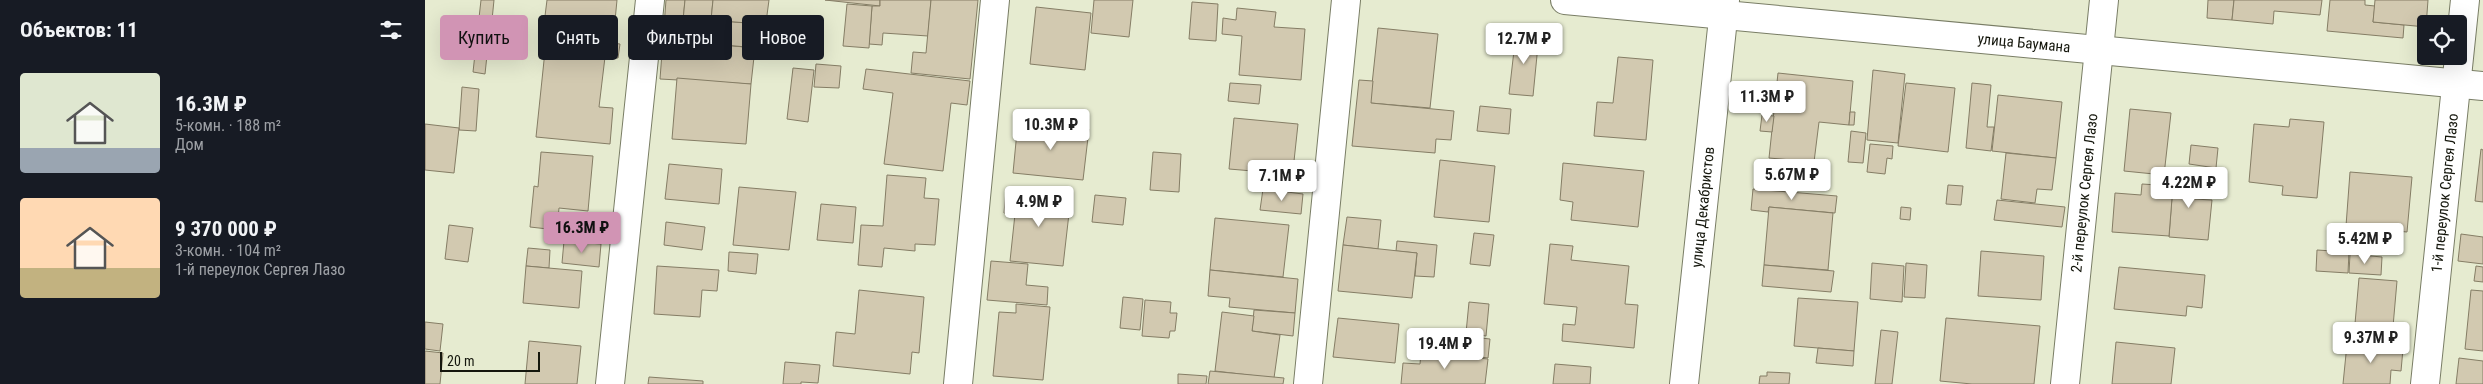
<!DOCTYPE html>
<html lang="ru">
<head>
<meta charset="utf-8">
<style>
  body { margin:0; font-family:"Roboto Condensed",sans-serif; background:#20242c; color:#f1f3f6; height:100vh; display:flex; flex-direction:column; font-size:19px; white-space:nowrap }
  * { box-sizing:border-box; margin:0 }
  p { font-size:16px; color:#9ea1a6 }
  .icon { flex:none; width:28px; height:28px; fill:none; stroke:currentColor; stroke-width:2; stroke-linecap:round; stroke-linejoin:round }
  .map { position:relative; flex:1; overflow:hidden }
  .side { display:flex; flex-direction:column; background:#171b24; width:425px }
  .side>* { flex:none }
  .hud { position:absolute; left:15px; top:15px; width:475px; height:45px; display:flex; gap:10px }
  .fabs { position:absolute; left:1992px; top:15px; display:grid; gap:10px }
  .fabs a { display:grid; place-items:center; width:50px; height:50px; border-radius:5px; background:#171b24; box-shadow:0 5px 20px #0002; font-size:25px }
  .scale { position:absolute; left:15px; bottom:12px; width:100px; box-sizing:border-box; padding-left:5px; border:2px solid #15170d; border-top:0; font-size:14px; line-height:18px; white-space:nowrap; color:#15170d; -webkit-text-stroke:4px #e6ebd0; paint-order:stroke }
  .price { position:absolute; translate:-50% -42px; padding:0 11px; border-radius:5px; background:#fff; color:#222; font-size:16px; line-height:32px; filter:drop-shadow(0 1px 2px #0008) }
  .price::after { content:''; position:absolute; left:50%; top:30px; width:15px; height:11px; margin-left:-8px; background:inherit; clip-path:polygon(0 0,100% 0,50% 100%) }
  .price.active { background:#d194b4; color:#111 }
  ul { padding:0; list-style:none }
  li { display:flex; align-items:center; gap:15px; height:125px; padding:0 20px }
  li span { display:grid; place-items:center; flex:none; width:140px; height:100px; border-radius:5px; color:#555 }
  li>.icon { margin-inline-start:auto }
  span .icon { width:60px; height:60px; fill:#fffc; stroke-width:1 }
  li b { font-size:21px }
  h2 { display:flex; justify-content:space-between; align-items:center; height:60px; padding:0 20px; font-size:21px }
  .tag { padding:0 18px; border-radius:5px; background:#171b24; box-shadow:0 5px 20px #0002; font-size:18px; line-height:45px }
  .tag.active { background:#d194b4; color:#111 }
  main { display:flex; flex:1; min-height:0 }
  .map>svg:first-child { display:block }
  .building { fill:#d2c9b0; stroke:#857d65 }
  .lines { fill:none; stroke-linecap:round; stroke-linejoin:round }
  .minor-casing { stroke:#797d65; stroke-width:30 }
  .minor { stroke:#fff; stroke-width:28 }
  .labels { text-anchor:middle; stroke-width:4.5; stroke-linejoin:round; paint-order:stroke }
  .street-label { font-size:15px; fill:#15170d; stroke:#e6ebd0 }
</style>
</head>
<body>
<main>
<section class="side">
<h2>Объектов: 11<svg class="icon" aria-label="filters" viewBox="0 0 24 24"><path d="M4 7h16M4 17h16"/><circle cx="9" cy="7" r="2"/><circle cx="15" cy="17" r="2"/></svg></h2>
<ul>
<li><span style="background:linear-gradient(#dfe7d0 75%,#9aa5b1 0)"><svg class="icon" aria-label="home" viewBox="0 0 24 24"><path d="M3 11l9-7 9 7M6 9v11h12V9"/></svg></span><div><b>16.3M ₽</b><p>5-комн. · 188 m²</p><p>Дом</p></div></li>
<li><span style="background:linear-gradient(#ffd9b3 70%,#c2b280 0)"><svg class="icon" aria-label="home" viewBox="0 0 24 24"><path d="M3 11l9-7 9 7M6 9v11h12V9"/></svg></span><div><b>9 370 000 ₽</b><p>3-комн. · 104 m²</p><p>1-й переулок Сергея Лазо</p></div></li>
</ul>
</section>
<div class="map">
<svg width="2058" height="384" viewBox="0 0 2058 384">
  <rect width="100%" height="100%" fill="#e6ebd0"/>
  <!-- building -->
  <g class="building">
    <path d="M56 0H69L67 20 77 21 74 47 63 46 60 74 48 72Z"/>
    <path d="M122 0H192L189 31 173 30 172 36 153 34 154 27 119 24Z"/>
    <path d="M241 0H260L256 41 330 48 326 84 235 79Z"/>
    <path d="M260 0H288L286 20 334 24 332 48 256 41Z"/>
    <path d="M288 0H344L342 15 334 24 286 20Z"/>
    <path d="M400 0H455V6Z"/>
    <path d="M455 0H506L503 36 458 33 457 45 444 44 447 6H455Z"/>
    <path d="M506 0H553L545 79 486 73 488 52 501 53Z"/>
    <path d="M669 0H708L704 37 666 33Z"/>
    <path d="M1783 0H1809L1807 20 1782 18Z"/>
    <path d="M1809 0H1897L1895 15 1849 11 1848 24 1807 20Z"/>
    <path d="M1905 0H1940V5L1950 6 1948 22 1979 25 1978 38 1902 31Z"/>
    <path d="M1950 0H2003L2001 27 1948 22Z"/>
    <path d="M767 2 793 4 791 41 764 39Z"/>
    <path d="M422 4 447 6 444 48 418 46Z"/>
    <path d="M611 7 666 13 660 70 605 64Z"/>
    <path d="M812 8 851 12 849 27 880 29 876 80 814 75 817 36 797 34 798 18 811 20Z"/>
    <path d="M953 28 1013 34 1005 108 945 103Z"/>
    <path d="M1091 33 1114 35 1108 96 1084 94Z"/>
    <path d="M170 41 195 44 193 58 168 56Z"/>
    <path d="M120 51 180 57 174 107 188 108 185 144 111 137Z"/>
    <path d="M1193 57 1228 60 1221 140 1169 136 1172 102 1188 103Z"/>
    <path d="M391 64 416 66 414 88 389 87Z"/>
    <path d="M368 68 389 70 383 122 362 119Z"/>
    <path d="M441 69 545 81 542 105 526 103 518 171 459 164 468 93 438 89Z"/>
    <path d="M1448 70 1480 74 1473 143 1442 140Z"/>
    <path d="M1353 73 1428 81 1424 125 1394 122 1389 162 1344 158Z"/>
    <path d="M252 78 326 84 321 144 247 139Z"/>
    <path d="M934 80 948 81 946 103 1029 111 1026 140 1011 139 1010 153 927 146Z"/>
    <path d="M805 83 836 85 834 104 803 101Z"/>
    <path d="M1481 83 1530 88 1523 152 1473 146Z"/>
    <path d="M1547 83 1566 85 1562 127H1569L1566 151 1541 148Z"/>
    <path d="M37 87 54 89 51 131 34 130Z"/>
    <path d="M1573 95 1637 102 1631 158 1567 151Z"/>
    <path d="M1055 106 1086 109 1084 134 1052 131Z"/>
    <path d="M1705 109 1746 113 1739 175 1699 171Z"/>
    <path d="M1425 112H1430L1429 125H1424Z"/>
    <path d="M1337 115 1349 116 1347 132 1335 131Z"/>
    <path d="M809 118 873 124 869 161H877L875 175 804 169Z"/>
    <path d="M1865 119 1899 122 1892 198 1857 195 1858 186 1824 182 1829 124 1864 127Z"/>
    <path d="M593 121 664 129 658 180 588 173Z"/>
    <path d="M0 124 34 128 29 173 0 170Z"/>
    <path d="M1426 131 1441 133 1438 163 1423 162Z"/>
    <path d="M1445 144 1468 146 1467 159 1462 158 1460 174 1442 172Z"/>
    <path d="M1766 145 1793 148 1791 168 1764 164Z"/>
    <path d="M2056 149 2058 150V202L2050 201Z"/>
    <path d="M116 152 168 156 163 211 134 208 132 230 105 227 109 186 113 187Z"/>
    <path d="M728 152 756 154 754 192 725 190Z"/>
    <path d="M1581 153 1631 158 1627 190 1612 189 1610 203 1576 199Z"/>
    <path d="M1015 160 1070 166 1064 222 1009 217Z"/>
    <path d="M1138 163 1219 171 1213 227 1146 220 1148 202 1135 200Z"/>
    <path d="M244 164 297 169 294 204 240 199Z"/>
    <path d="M1749 170 1771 172 1769 199 1787 200 1783 240 1744 237Z"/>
    <path d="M1925 172 1987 177 1982 232 1921 226Z"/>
    <path d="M462 175 501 178 499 198 514 199 510 245 490 244V251L459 248 457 267 433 265 436 225 458 226Z"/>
    <path d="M1717 184 1748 186 1744 236 1687 232 1690 193 1716 195Z"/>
    <path d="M1523 185 1538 186 1536 205 1521 204Z"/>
    <path d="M314 187 371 192 364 250 308 245Z"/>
    <path d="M838 189 878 194 876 214 835 210Z"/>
    <path d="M1328 189 1412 196 1410 213 1344 207 1343 212 1326 210Z"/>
    <path d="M581 190 602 192 600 212 614 214 616 192 646 196 638 266 585 261 590 214 579 213Z"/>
    <path d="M670 195 701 198 698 225 667 222Z"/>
    <path d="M1572 200 1640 207 1637 227 1569 220Z"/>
    <path d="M396 204 431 207 428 243 392 240Z"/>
    <path d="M1344 207 1408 213 1403 270 1339 265Z"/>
    <path d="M1476 207 1486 208 1485 220 1475 219Z"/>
    <path d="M922 217 956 220 953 249 918 245Z"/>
    <path d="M790 218 864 225 858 277 785 270Z"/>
    <path d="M241 222 280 227 277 250 239 245Z"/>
    <path d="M24 225 48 228 43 262 20 259Z"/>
    <path d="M1049 233 1069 235 1065 266 1045 264Z"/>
    <path d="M2036 234 2058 237V264L2033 261Z"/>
    <path d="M139 241 176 244 174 267 137 263Z"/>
    <path d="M972 241 1012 245 1009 277 990 276 992 253 971 251Z"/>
    <path d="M1125 244 1148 246 1146 260 1204 266 1200 304 1213 305 1209 348 1137 341 1138 324 1150 325 1152 307 1119 304Z"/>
    <path d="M918 245 992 253 987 298 913 291Z"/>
    <path d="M103 248 125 250 124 268 101 266Z"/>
    <path d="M1892 250 1924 252 1923 273 1891 271Z"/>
    <path d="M1556 251 1619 256 1616 300 1553 296Z"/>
    <path d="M304 252 333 254 331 274 303 271Z"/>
    <path d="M1925 254 1957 257 1956 275 1924 273Z"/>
    <path d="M566 261 603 264 601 285 623 287 622 305 562 300Z"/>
    <path d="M1447 263 1479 266 1477 302 1445 299Z"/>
    <path d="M1481 263 1502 265 1500 298 1479 297Z"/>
    <path d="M1339 265 1409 271 1406 292 1337 286Z"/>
    <path d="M101 266 157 271 154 308 98 303Z"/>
    <path d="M232 266 294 270 292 291 277 290 275 317 229 314Z"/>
    <path d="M2051 266 2058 267V282L2049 281Z"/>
    <path d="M1694 267 1780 275 1777 308 1762 306 1761 316 1689 309Z"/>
    <path d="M785 270 873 279 870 313 804 307 805 298 783 296Z"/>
    <path d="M1934 278 1972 281 1967 338 1929 335Z"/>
    <path d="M434 290 499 297 494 353 487 352 485 374 408 366 411 332 430 334Z"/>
    <path d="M2046 290 2058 291V351L2040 349Z"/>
    <path d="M698 297 718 299 715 330 695 328Z"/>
    <path d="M1373 298 1433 302 1429 351 1369 346Z"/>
    <path d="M720 300 746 302 745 313H752L750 331H745L744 338 717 336Z"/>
    <path d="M1044 302 1064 304 1061 336 1041 333Z"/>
    <path d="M591 304 625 307 618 380 568 376 574 312 591 313Z"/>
    <path d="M829 310 870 313 868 336 827 331Z"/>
    <path d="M797 312 829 316 827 331 855 335 849 378 790 371Z"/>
    <path d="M913 318 974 324 970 363 908 357Z"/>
    <path d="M1521 318 1615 326 1609 384H1547L1515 381Z"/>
    <path d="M0 322 18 324 15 351 0 349Z"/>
    <path d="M1456 330 1473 332 1467 384H1450Z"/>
    <path d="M1013 333 1065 339 1063 358 1011 351Z"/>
    <path d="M104 341 156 346 152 384H100Z"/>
    <path d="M1691 342 1750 348 1746 384H1687Z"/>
    <path d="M1922 344 1978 349 1976 371 1966 370 1965 384H1918Z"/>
    <path d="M1393 348 1429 351 1428 366 1391 363Z"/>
    <path d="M0 351 18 353 15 384H0Z"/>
    <path d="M996 352 1063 359 1060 384H976L978 363 995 364Z"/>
    <path d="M2034 358 2058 361V384H2031Z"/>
    <path d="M360 362 395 365 393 383 376 382V384H358Z"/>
    <path d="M1130 364 1166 367 1165 384H1128Z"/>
    <path d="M785 371 859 378 858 384H783Z"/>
    <path d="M1342 372 1365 373 1364 384H1334L1335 376H1342Z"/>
    <path d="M753 374 782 376 781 384H753Z"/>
    <path d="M224 377 278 381V384H223Z"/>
  </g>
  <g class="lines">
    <defs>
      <g id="minor">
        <path id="s1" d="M1140 0 2058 86"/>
        <path d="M185 384 225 0"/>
        <path d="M533 384 570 0"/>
        <path d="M883 384 921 0"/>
        <path id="s2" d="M1259 384 1300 0"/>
        <path id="s3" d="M1640 384 1679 0"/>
        <path id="s4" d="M2000 384 2040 0"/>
      </g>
    </defs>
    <!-- minor casing -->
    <use href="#minor" class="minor-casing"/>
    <!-- minor -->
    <use href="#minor" class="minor"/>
  </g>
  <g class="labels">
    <!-- street labels -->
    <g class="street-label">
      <text dy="5" stroke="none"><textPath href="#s1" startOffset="461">улица Баумана</textPath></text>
      <text dy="5" stroke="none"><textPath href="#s3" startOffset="192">2-й переулок Сергея Лазо</textPath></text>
      <text dy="5" stroke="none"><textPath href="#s4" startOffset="192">1-й переулок Сергея Лазо</textPath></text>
      <text dy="5" stroke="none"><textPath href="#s2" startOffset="178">улица Декабристов</textPath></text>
    </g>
  </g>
</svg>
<div class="fabs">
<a><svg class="icon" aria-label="locate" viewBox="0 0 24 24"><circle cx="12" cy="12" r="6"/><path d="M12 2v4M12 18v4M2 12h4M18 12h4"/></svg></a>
</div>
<div class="scale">20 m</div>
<b class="price" style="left:1099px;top:65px">12.7M ₽</b>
<b class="price" style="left:1342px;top:123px">11.3M ₽</b>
<b class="price" style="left:626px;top:151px">10.3M ₽</b>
<b class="price" style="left:1367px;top:201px">5.67M ₽</b>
<b class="price" style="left:857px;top:202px">7.1M ₽</b>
<b class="price" style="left:1764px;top:209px">4.22M ₽</b>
<b class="price" style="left:614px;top:228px">4.9M ₽</b>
<b class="price active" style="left:157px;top:254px">16.3M ₽</b>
<b class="price" style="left:1940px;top:265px">5.42M ₽</b>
<b class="price" style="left:1946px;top:364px">9.37M ₽</b>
<b class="price" style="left:1020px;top:370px">19.4M ₽</b>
<div class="hud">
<a class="tag active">Купить</a>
<a class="tag">Снять</a>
<a class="tag">Фильтры</a>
<a class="tag">Новое</a>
</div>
</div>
</main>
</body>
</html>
